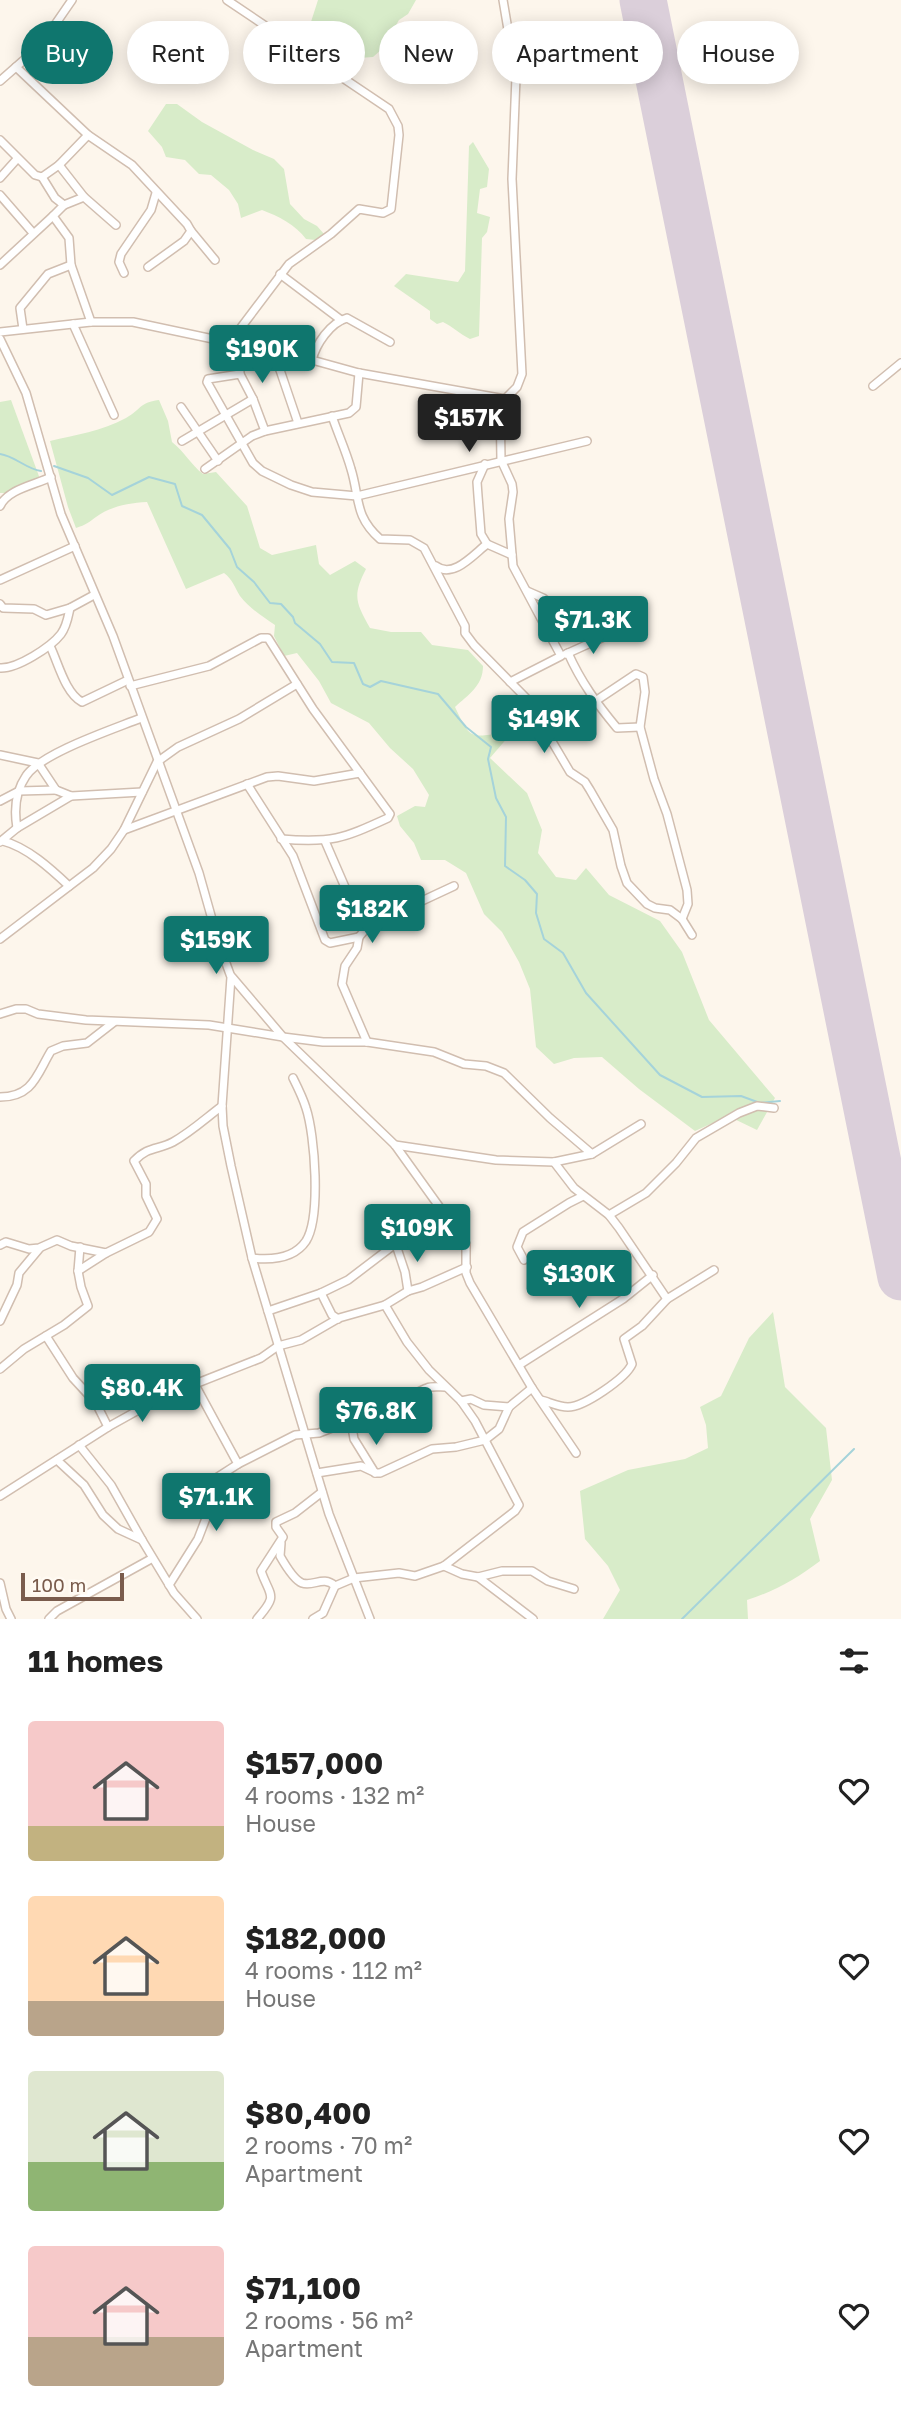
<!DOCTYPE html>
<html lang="en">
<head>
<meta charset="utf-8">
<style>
  body { margin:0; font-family:"Golos Text",sans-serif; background:#f6f6f6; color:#222; height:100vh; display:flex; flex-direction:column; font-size:26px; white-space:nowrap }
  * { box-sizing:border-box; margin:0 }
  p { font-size:23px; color:#767676 }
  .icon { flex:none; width:38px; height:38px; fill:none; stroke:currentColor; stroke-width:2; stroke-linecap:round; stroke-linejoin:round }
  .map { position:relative; height:1619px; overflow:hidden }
  .drawer { display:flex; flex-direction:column; background:#fff; flex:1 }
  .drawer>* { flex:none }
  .hud { position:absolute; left:21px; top:21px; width:859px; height:63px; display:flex; gap:14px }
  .scale { position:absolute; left:21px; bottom:18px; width:103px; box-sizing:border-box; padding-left:7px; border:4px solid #7a5c4d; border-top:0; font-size:19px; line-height:24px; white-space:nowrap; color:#7a5c4d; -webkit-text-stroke:5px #fffaf3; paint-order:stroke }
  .price { position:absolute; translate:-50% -60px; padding:0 16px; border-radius:7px; background:#0f766e; color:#fff; font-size:23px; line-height:46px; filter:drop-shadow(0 2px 4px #0008) }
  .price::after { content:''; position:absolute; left:50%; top:42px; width:21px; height:16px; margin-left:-10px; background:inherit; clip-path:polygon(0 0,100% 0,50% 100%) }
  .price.on { background:#222; color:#fff }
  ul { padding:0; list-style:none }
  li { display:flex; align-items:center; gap:21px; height:175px; padding:0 28px }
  li span { display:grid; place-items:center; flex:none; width:196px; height:140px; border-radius:7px; color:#555 }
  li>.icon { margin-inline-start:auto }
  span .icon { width:84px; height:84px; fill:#fffc; stroke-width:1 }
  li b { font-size:30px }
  h2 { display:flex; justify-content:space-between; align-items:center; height:84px; padding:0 28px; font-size:30px }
  .chip { padding:0 24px; border-radius:32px; background:#fff; box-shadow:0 4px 18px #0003; font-size:24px; line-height:63px }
  .chip.on { background:#0f766e; color:#fff }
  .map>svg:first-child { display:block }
  .green { fill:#d8ecc9 }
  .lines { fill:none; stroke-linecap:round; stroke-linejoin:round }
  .stream { stroke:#a5d3da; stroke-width:2 }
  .runway { stroke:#dbcfda; stroke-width:47 }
  .minor-casing { stroke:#d1beb0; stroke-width:10 }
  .minor { stroke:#fff; stroke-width:7 }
</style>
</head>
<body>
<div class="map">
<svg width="901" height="1619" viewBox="0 0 901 1619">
  <rect width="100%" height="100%" fill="#fdf6ec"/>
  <!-- green -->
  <g class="green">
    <path d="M318 0H416L408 14 399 20 382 49 373 57 359 58 319 36 310 25Z"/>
    <path d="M166 104H177L202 122 253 150 274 159 284 169 290 204 304 219 317 226 324 234 316 240 306 239C296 225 278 216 262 210L241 218 238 204 229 190 211 175 199 174 185 160 166 157 162 147 148 131Z"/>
    <path d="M473 142 489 169 487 187 480 189 477 213 490 217 487 232 482 238 479 336 470 339C460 334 453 327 443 322L437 324 430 319V311L394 286 406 274 458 282 465 271 469 146Z"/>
    <path d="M11 400 40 479 8 493H0V402Z"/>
    <path d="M159 400 168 421 172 442C185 452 191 465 203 474L216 472 247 506 260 548 272 555 316 545 319 564 330 575 355 561 366 569C352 596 356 603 370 628L391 632H421L432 645 468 650 483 666C483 686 468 695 455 707 469 736 469 740 502 732L509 736 490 758 527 793 542 830 538 853 556 877 576 880 586 868 609 895 660 921 682 952 709 1020 775 1098 757 1130 728 1116 695 1131 639 1089 602 1057 574 1058 554 1064 536 1047 530 989 519 962 502 932 484 914 466 873 445 860H421L414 843 400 826 397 816 415 806 425 807 429 795 413 769 390 748 369 723 331 703 319 681 297 653 284 656 274 636 275 625C263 617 249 608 240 596 234 586 233 580 224 573L186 589 147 502C129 503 111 506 96 517 89 522 86 525 76 528L68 507 50 441C75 435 102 431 126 418 142 409 138 403 159 400Z"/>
    <path d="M773 1312 785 1387 826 1428 832 1480 810 1519 820 1561C796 1579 775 1591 747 1600L748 1619H603L620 1590 608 1566 585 1539 580 1491 628 1470 685 1459 708 1448 706 1425 700 1407 721 1396 749 1338Z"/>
  </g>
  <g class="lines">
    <!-- stream -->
    <g class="stream">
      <path d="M0 454C15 456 26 469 41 471"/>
      <path d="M54 466 88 478 112 495 149 477 175 484 182 506 202 515 230 549 237 567 254 582 270 603 281 604 293 617 295 623 320 644 332 662 354 663 363 684 370 687 381 681 438 694 466 727 491 747 488 759 496 798 506 817 505 866 525 880 537 894 536 913 544 939 563 953 586 993 660 1075 702 1097 741 1096 760 1103 780 1101"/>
      <path d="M682 1619 854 1449"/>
    </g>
    <!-- runway -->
    <path class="runway" d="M643 0 901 1277"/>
    <defs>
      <g id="minor">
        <path d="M227 0 389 109 398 126 399 135 391 209 383 213 359 209 331 234 289 264 230 342"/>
        <path d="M16 67 88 135 132 165 187 224 191 231 184 241 148 267"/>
        <path d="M0 81 41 45 72 0"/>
        <path d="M0 140 35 175 42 177 59 165 88 135"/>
        <path d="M59 165 84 197 116 225"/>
        <path d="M42 177 55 198 64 205 53 216 69 238 71 265 91 322"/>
        <path d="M0 178 17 159"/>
        <path d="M0 195 33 233"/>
        <path d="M64 205 84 197"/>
        <path d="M191 231 215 260"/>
        <path d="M0 265 53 216"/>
        <path d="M124 273 119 262 121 254 151 210 156 193"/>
        <path d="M280 274 341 320"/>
        <path d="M73 324 114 415"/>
        <path d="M23 329 20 308 48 274 71 265"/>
        <path d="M0 332 91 322H133L312 360 359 373 505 399 517 387 522 374 512 179 516 77 503 0"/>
        <path d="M0 339 26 393 61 514 113 636 199 873 219 944 231 977 222 1106 223 1126 231 1166 252 1258 329 1514 370 1619"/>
        <path d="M239 344 240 374 253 399 265 431"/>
        <path d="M268 350 280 370 298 423"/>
        <path d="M312 360C316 344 330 323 347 318L390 342"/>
        <path d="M240 374 208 379 207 382 253 463 262 471 291 485 312 492 357 496 587 441"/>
        <path d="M873 386 901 363"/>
        <path d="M500 399 501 460 512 484 513 492 509 519 513 566 561 656 510 682"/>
        <path d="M181 407 218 461"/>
        <path d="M332 416C338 434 346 451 351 469 360 498 354 516 380 539L410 540 424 548 465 626V633L474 645 527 699 570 772 585 782 590 790 613 830 621 866 627 883 647 904 655 908 670 910 682 919 692 935"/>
        <path d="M182 441 253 399"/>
        <path d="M485 464 477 482 478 496 481 534 487 544"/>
        <path d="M205 469 252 436 265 431 349 413 356 407 359 373"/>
        <path d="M0 506C8 489 35 485 51 477"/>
        <path d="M436 566C453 579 473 555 487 544L512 555"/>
        <path d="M0 580 75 546"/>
        <path d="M527 591 543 598 560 611 578 616H591L613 631"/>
        <path d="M0 604 3 608 34 609 46 615 70 608 94 595"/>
        <path d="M50 646C58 662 65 693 82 702L128 680"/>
        <path d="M568 653C581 682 597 704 617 728L640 727"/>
        <path d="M566 654 626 627"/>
        <path d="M0 668C17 669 51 647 61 634 67 626 68 617 70 608"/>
        <path d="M130 686 209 666 261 638H268L313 709 390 814 388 818C342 839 332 843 281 839"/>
        <path d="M594 702 636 674 643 677 645 692 640 727 654 779 667 814 687 890 688 904 682 919"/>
        <path d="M0 755 38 763 56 790 71 796"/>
        <path d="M247 784 293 856 325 940 330 943 359 937"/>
        <path d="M0 801 19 791 56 790"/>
        <path d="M17 828C14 810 15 792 26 776 41 753 114 729 141 718"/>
        <path d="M124 830 267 777 278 776 314 781 360 773"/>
        <path d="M3 841C27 847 51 869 69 886"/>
        <path d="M325 841 364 931"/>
        <path d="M0 842 17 828 71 796 142 792"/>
        <path d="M0 939 93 868 111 849 124 830 157 762 178 747 239 719 297 684"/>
        <path d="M232 977 283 1037 395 1145 405 1159 466 1244V1273L470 1283 532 1388 576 1453"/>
        <path d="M0 1014 16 1009H26L38 1014 86 1020 209 1025 283 1037 323 1042H367L434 1052 464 1064 486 1066 504 1073 550 1118 592 1154"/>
        <path d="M367 1042 342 984 345 966 357 948 359 937 364 931 381 920 454 886"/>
        <path d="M0 1097C33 1097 37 1074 51 1051L63 1046 87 1043 114 1022"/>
        <path d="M395 1145 496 1160 554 1162 592 1154 641 1124"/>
        <path d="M554 1162 574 1188 609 1215 619 1228 667 1299"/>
        <path d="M609 1215 646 1193 676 1163 696 1138 739 1113 757 1106 774 1108"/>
        <path d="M395 1242 405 1272 408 1291"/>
        <path d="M0 1245 6 1242 29 1249 39 1248 57 1240 71 1246 106 1253 149 1232 157 1219 146 1196V1184L134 1161C148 1146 158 1150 173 1142 191 1132 206 1118 222 1106"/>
        <path d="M252 1258C270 1260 294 1259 306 1241 321 1217 315 1135 306 1108 303 1098 298 1088 293 1078"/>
        <path d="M524 1260 517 1247 523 1232 569 1203 583 1196"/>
        <path d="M78 1271 106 1253"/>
        <path d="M321 1293 332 1315 338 1319"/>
        <path d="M268 1311 321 1293 348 1280 390 1248 399 1236 409 1228 443 1211"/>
        <path d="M0 1321 17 1285 19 1273 39 1249"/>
        <path d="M46 1336 73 1378 96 1403 108 1427"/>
        <path d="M519 1365 623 1299 653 1275"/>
        <path d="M0 1369 24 1349 64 1325 88 1306 81 1287 78 1271 80 1247"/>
        <path d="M194 1383 238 1464"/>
        <path d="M541 1400C549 1402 559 1407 568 1407 584 1407 626 1378 632 1364L624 1339 642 1326 667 1299 714 1270"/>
        <path d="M461 1401 471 1399 484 1405 509 1407"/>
        <path d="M352 1427 354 1439 375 1473"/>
        <path d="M79 1445 111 1485 142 1540"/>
        <path d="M57 1460 84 1485 103 1515 118 1529 142 1540 174 1593 197 1619"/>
        <path d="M317 1473 361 1466 376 1473H380L432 1449 456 1447 485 1440 499 1429 509 1407 532 1388"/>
        <path d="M0 1496 108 1427 162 1397 261 1358 278 1346 301 1340 339 1318 385 1305 408 1291 422 1287 467 1267"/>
        <path d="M281 1543 280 1556C284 1563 294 1580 302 1583 314 1587 323 1575 335 1586"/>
        <path d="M444 1566 462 1574 478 1577 502 1571H532L548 1581 574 1589"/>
        <path d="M478 1577 533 1619"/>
        <path d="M0 1583 6 1609 11 1619"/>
        <path d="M169 1585 198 1539 208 1513 210 1482 238 1464 295 1435 319 1433 342 1424C364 1439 405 1395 427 1388 432 1386 439 1387 445 1387"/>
        <path d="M49 1619 57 1611 151 1559"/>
        <path d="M257 1619C279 1594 270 1597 261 1571L283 1537 276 1527V1522L295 1513 322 1492"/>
        <path d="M313 1619 323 1613 335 1586 354 1578 399 1573 415 1576 444 1566 515 1511 519 1505 475 1421 461 1401 429 1370 407 1342 385 1305"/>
      </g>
    </defs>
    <!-- minor casing -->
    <use href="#minor" class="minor-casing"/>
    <!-- minor -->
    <use href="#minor" class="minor"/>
  </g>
</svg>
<div class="scale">100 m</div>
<b class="price" style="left:262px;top:385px">$190K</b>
<b class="price on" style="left:469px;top:454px">$157K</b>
<b class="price" style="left:593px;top:656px">$71.3K</b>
<b class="price" style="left:544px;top:755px">$149K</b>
<b class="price" style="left:372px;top:945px">$182K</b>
<b class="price" style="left:216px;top:976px">$159K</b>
<b class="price" style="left:417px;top:1264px">$109K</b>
<b class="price" style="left:579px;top:1310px">$130K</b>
<b class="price" style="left:142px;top:1424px">$80.4K</b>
<b class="price" style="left:376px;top:1447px">$76.8K</b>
<b class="price" style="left:216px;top:1533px">$71.1K</b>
<div class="hud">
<a class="chip on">Buy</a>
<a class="chip">Rent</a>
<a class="chip">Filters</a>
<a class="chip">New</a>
<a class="chip">Apartment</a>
<a class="chip">House</a>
</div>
</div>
<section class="drawer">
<h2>11 homes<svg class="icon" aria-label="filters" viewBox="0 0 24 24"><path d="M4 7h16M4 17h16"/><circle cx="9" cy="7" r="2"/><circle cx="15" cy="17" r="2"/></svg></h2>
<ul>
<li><span style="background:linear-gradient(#f6c9c9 75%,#c2b280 0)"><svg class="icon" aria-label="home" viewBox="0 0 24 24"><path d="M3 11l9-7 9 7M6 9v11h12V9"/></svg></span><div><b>$157,000</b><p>4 rooms · 132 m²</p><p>House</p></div><svg class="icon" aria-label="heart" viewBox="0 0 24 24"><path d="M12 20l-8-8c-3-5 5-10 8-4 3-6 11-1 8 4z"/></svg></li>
<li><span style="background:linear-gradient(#ffd9b3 75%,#b9a48a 0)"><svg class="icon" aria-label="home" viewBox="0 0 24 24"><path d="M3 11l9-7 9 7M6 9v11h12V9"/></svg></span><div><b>$182,000</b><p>4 rooms · 112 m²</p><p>House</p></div><svg class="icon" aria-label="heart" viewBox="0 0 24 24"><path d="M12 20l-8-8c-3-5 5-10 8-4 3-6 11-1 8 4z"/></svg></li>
<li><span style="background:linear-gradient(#dfe7d0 65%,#8fb573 0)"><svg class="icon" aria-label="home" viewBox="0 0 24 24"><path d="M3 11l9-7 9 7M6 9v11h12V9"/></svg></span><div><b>$80,400</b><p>2 rooms · 70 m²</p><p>Apartment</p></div><svg class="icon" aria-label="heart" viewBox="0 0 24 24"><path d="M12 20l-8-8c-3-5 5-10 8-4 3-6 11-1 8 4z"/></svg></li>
<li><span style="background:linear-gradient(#f6c9c9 65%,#b9a48a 0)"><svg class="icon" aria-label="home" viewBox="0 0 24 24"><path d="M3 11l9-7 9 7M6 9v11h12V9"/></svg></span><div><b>$71,100</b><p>2 rooms · 56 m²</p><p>Apartment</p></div><svg class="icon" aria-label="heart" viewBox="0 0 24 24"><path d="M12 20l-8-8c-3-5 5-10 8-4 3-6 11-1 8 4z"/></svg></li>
</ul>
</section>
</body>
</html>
